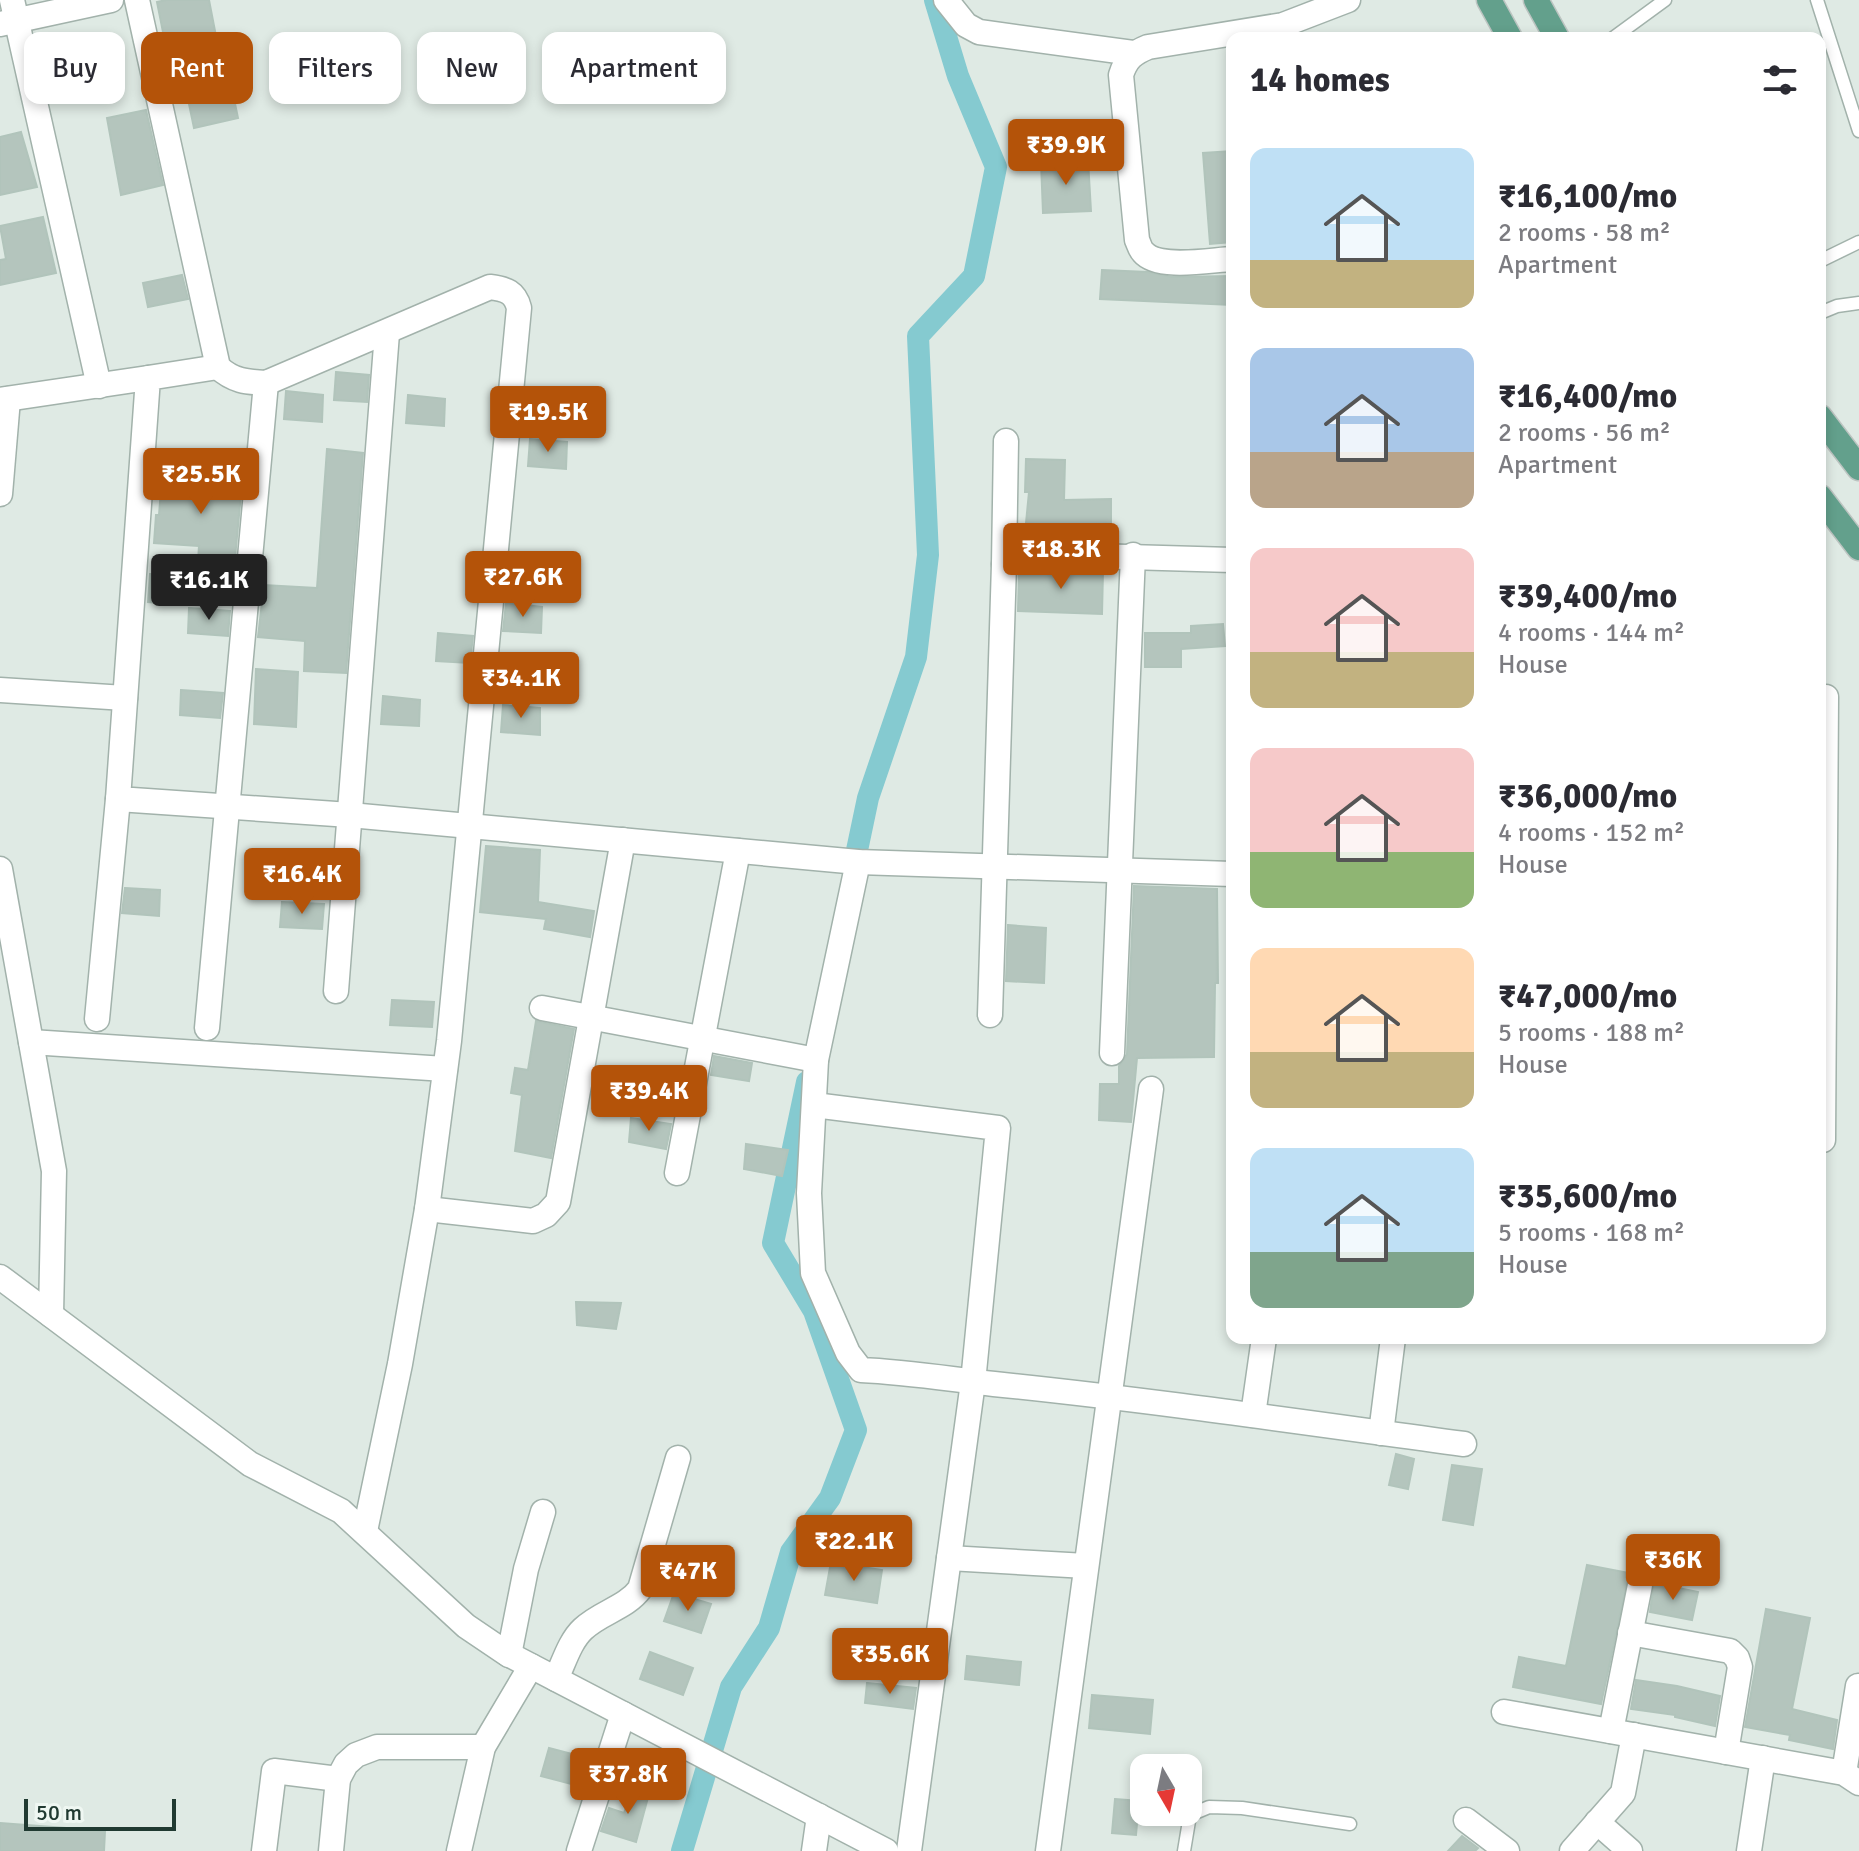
<!DOCTYPE html>
<html lang="en">
<head>
<meta charset="utf-8">
<style>
  body { margin:0; font-family:Signika,sans-serif; background:#f2f2f3; color:#2b2b33; height:100vh; display:flex; flex-direction:column; font-size:30px; white-space:nowrap }
  * { box-sizing:border-box; margin:0 }
  p { font-size:26px; color:#7c7c81 }
  .icon { flex:none; width:44px; height:44px; fill:none; stroke:currentColor; stroke-width:2; stroke-linecap:round; stroke-linejoin:round }
  .map { position:relative; flex:1; overflow:hidden }
  .drawer { position:absolute; left:1226px; top:32px; width:600px; height:1312px; display:flex; flex-direction:column; background:#fff; border-radius:16px; box-shadow:0 4px 12px #0003 }
  .drawer>* { flex:none }
  .banner { position:absolute; left:24px; top:32px; width:760px; height:72px; display:flex; gap:16px }
  .needle { width:52px; rotate:171deg }
  .buttons { position:absolute; left:1130px; top:1754px; display:grid; gap:16px }
  .buttons a { display:grid; place-items:center; width:72px; height:72px; border-radius:16px; background:#fff; box-shadow:0 4px 12px #0003; font-size:40px }
  .scale { position:absolute; left:24px; bottom:20px; width:152px; box-sizing:border-box; padding-left:8px; border:4px solid #203a31; border-top:0; font-size:22px; line-height:28px; white-space:nowrap; color:#203a31; -webkit-text-stroke:6px #eff7f2; paint-order:stroke }
  .price { position:absolute; translate:-50% -68px; padding:0 18px; border-radius:8px; background:#b45309; color:#fff; font-size:26px; line-height:52px; filter:drop-shadow(0 2px 4px #0008) }
  .price::after { content:''; position:absolute; left:50%; top:48px; width:24px; height:18px; margin-left:-12px; background:inherit; clip-path:polygon(0 0,100% 0,50% 100%) }
  .price.current { background:#222; color:#fff }
  ul { padding:0; list-style:none }
  li { display:flex; align-items:center; gap:24px; height:200px; padding:0 24px }
  li span { display:grid; place-items:center; flex:none; width:224px; height:160px; border-radius:16px; color:#555 }
  li>.icon { margin-inline-start:auto }
  span .icon { width:96px; height:96px; fill:#fffc; stroke-width:1 }
  li b { font-size:34px }
  h2 { display:flex; justify-content:space-between; align-items:center; height:96px; padding:0 24px; font-size:34px }
  .chip { padding:0 28px; border-radius:16px; background:#fff; box-shadow:0 4px 12px #0003; font-size:28px; line-height:72px }
  .chip.current { background:#b45309; color:#fff }
  .map>svg:first-child { display:block }
  .lines { fill:none; stroke-linecap:round; stroke-linejoin:round }
  .canal { stroke:#85cad0; stroke-width:22 }
  .building { fill:#b4c5bd; stroke:#b1c4bb; stroke-width:2 }
  .service-casing { stroke:#a2b2ab; stroke-width:15 }
  .minor-casing { stroke:#a2b2ab; stroke-width:27 }
  .tertiary-casing { stroke:#a2b2ab; stroke-width:27 }
  .primary-casing { stroke:#bcc4c1; stroke-width:27 }
  .service { stroke:#fff; stroke-width:12 }
  .minor { stroke:#fff; stroke-width:24 }
  .tertiary { stroke:#fff; stroke-width:24 }
  .primary { stroke:#63a08c; stroke-width:24 }
</style>
</head>
<body>
<div class="map">
<svg width="1859" height="1851" viewBox="0 0 1859 1851">
  <rect width="100%" height="100%" fill="#dfeae4"/>
  <g class="lines">
    <!-- canal -->
    <g class="canal">
      <path d="M856 855 868 798 916 657 928 555 918 336 974 276 996 167 958 76 935 0"/>
      <path d="M682 1851 731 1687 769 1628 791 1552 830 1498 856 1430 814 1311 773 1243 807 1082"/>
    </g>
  </g>
  <!-- building -->
  <g class="building">
    <path d="M166 0H209L221 62 171 72 157 2Z"/>
    <path d="M233 94 238 118 194 128 189 104Z"/>
    <path d="M146 110 163 185 121 195 107 118Z"/>
    <path d="M21 132 37 187 0 195V137Z"/>
    <path d="M1232 151V242L1210 244 1203 153Z"/>
    <path d="M1088 160 1091 211 1043 213 1041 162Z"/>
    <path d="M43 217 56 273 0 285V260L6 259 0 226Z"/>
    <path d="M1102 270 1148 272 1172 277 1232 276V305L1100 299Z"/>
    <path d="M182 275 188 299 148 307 143 283Z"/>
    <path d="M336 372 369 375 367 402 334 400Z"/>
    <path d="M286 391 323 395 322 422 284 419Z"/>
    <path d="M408 395 445 399 444 426 406 423Z"/>
    <path d="M530 439 567 442 566 469 528 466Z"/>
    <path d="M327 449 363 453 346 673 304 671 305 641 258 637 264 585 317 588Z"/>
    <path d="M1026 459 1065 460 1064 500 1111 499V523L1060 526 1026 523 1029 492H1025Z"/>
    <path d="M163 464 243 473 233 579 197 576 199 546 154 543 156 515H159Z"/>
    <path d="M1026 569 1103 571 1102 614 1018 611 1019 572Z"/>
    <path d="M150 574 187 578 186 605 148 602Z"/>
    <path d="M506 603 542 607 541 633 503 631Z"/>
    <path d="M189 608 230 611 228 636 188 633Z"/>
    <path d="M1223 624 1225 646 1181 649V667H1145V633H1191V626Z"/>
    <path d="M438 633 473 636 470 663 436 661Z"/>
    <path d="M256 669 298 672 296 727 254 724Z"/>
    <path d="M181 690 223 693 220 718 180 715Z"/>
    <path d="M383 696 420 700 419 726 381 724Z"/>
    <path d="M503 705 540 708V735L501 732Z"/>
    <path d="M486 846 540 850 538 902 594 911 590 937 544 929 546 919 480 912Z"/>
    <path d="M1134 886 1217 889 1218 983H1215L1214 1057 1137 1058 1131 1122 1099 1120 1100 1084H1119V1066L1127 1054Z"/>
    <path d="M125 888 160 890 159 916 122 913Z"/>
    <path d="M282 902 324 904 322 929 280 927Z"/>
    <path d="M1008 925 1046 928 1044 983 1006 981Z"/>
    <path d="M392 1000 434 1002 432 1027 390 1025Z"/>
    <path d="M536 1021 574 1029 551 1158 515 1151 522 1095 511 1093 515 1068 528 1070Z"/>
    <path d="M714 1056 752 1063 749 1081 711 1075Z"/>
    <path d="M631 1118 671 1124 666 1149 629 1142Z"/>
    <path d="M746 1144 788 1150 782 1176 744 1169Z"/>
    <path d="M576 1302 621 1303 616 1329 577 1325Z"/>
    <path d="M1396 1454 1414 1459 1408 1489 1389 1485Z"/>
    <path d="M1452 1465 1482 1469 1473 1525 1443 1520Z"/>
    <path d="M831 1562 882 1570 877 1603 825 1595Z"/>
    <path d="M1587 1565 1629 1573 1601 1704 1513 1687 1519 1657 1566 1666Z"/>
    <path d="M1654 1583 1698 1592 1692 1620 1650 1612Z"/>
    <path d="M674 1593 711 1604 701 1633 664 1621Z"/>
    <path d="M1766 1609 1810 1618 1792 1709 1837 1720 1833 1749 1789 1740 1790 1735 1745 1727Z"/>
    <path d="M650 1652 693 1668 683 1695 640 1679Z"/>
    <path d="M967 1656 1021 1662 1019 1685 965 1679Z"/>
    <path d="M1636 1680 1677 1686 1720 1696 1715 1726 1675 1717V1715L1631 1709Z"/>
    <path d="M867 1683 916 1688 913 1709 865 1703Z"/>
    <path d="M1092 1695 1153 1700 1150 1734 1089 1728Z"/>
    <path d="M549 1748 591 1759 583 1787 541 1776Z"/>
    <path d="M634 1785 650 1790 636 1842 601 1831 609 1808 624 1813Z"/>
    <path d="M1115 1799 1139 1801 1136 1835 1112 1833Z"/>
    <path d="M0 1823 105 1831 104 1851H0Z"/>
    <path d="M1462 1836 1478 1848 1475 1851H1448Z"/>
  </g>
  <g class="lines">
    <defs>
      <g id="service">
        <path d="M1817 0 1859 131"/>
        <path d="M1613 38 1665 0"/>
        <path d="M1820 261 1859 242"/>
        <path d="M1820 313 1837 306 1859 303"/>
        <path d="M1184 1851 1190 1815 1209 1807 1242 1808 1350 1824"/>
      </g>
      <g id="minor">
        <path d="M12 0 99 386"/>
        <path d="M137 0 218 367C233 381 246 382 266 383L490 287C506 289 515 292 519 308L449 1041 427 1209 400 1364 365 1531"/>
        <path d="M946 0 966 25 979 32 1133 53"/>
        <path d="M0 24 111 0"/>
        <path d="M1232 259C1210 260 1158 270 1143 252 1140 249 1139 244 1137 240L1121 75C1126 59 1133 53 1148 47L1283 25 1348 0"/>
        <path d="M218 367 148 378 118 799 350 815 858 862 1232 874"/>
        <path d="M0 400 148 378"/>
        <path d="M0 494 8 399"/>
        <path d="M1004 564 1006 441"/>
        <path d="M0 690 125 698"/>
        <path d="M858 862 816 1060 809 1193 813 1273 848 1353 861 1370C906 1372 949 1379 994 1384 1151 1400 1308 1423 1464 1444"/>
        <path d="M0 869 54 1171 51 1315"/>
        <path d="M336 991 387 333"/>
        <path d="M542 1008 816 1060"/>
        <path d="M990 1015 1004 564 1013 557 1024 554 1232 560"/>
        <path d="M97 1019 118 799"/>
        <path d="M207 1028 266 383"/>
        <path d="M31 1042 445 1069"/>
        <path d="M1112 1053 1133 555"/>
        <path d="M814 1105 998 1128 973 1382 909 1851"/>
        <path d="M1823 1140 1826 697"/>
        <path d="M677 1173 738 851"/>
        <path d="M427 1209 533 1221 546 1215 558 1202 623 840"/>
        <path d="M1253 1415 1264 1338"/>
        <path d="M1381 1433 1393 1338"/>
        <path d="M949 1558 1086 1566"/>
        <path d="M1630 1633 1730 1651 1737 1658 1740 1667 1726 1752"/>
        <path d="M509 1655 526 1569 543 1512"/>
        <path d="M556 1679C564 1662 570 1641 583 1629 601 1612 626 1608 640 1589L678 1458"/>
        <path d="M1504 1712 1844 1773 1859 1783"/>
        <path d="M1611 1731 1640 1585"/>
        <path d="M1844 1773 1858 1686"/>
        <path d="M1466 1820 1507 1851"/>
        <path d="M1597 1822 1630 1851"/>
        <path d="M264 1851 274 1771 338 1779"/>
        <path d="M331 1851 338 1779 346 1764 356 1755 377 1747H483"/>
        <path d="M459 1851 483 1747 531 1666"/>
        <path d="M579 1851 623 1714"/>
        <path d="M814 1851 819 1816"/>
        <path d="M1048 1851 1151 1089"/>
        <path d="M1572 1851 1623 1793 1634 1735"/>
        <path d="M1749 1851 1763 1758"/>
      </g>
      <path id="tertiary" d="M0 1277 250 1464 341 1511 466 1626 506 1653 886 1851"/>
      <g id="primary">
        <path d="M1489 0 1510 38"/>
        <path d="M1536 0 1557 38"/>
        <path d="M1820 417 1859 468"/>
        <path d="M1820 497 1859 548"/>
      </g>
    </defs>
    <!-- service casing -->
    <use href="#service" class="service-casing"/>
    <!-- minor casing -->
    <use href="#minor" class="minor-casing"/>
    <!-- tertiary casing -->
    <use href="#tertiary" class="tertiary-casing"/>
    <!-- primary casing -->
    <use href="#primary" class="primary-casing"/>
    <!-- service -->
    <use href="#service" class="service"/>
    <!-- minor -->
    <use href="#minor" class="minor"/>
    <!-- tertiary -->
    <use href="#tertiary" class="tertiary"/>
    <!-- primary -->
    <use href="#primary" class="primary"/>
  </g>
</svg>
<div class="buttons">
<a><svg class="needle" viewBox="-14 -14 28 28"><path d="M0-13l5 13h-10z" fill="#e53935"/><path d="M0 13l5-13h-10z" fill="#7c7c81"/></svg></a>
</div>
<div class="scale">50 m</div>
<b class="price" style="left:1066px;top:187px">₹39.9K</b>
<b class="price" style="left:548px;top:454px">₹19.5K</b>
<b class="price" style="left:201px;top:516px">₹25.5K</b>
<b class="price" style="left:1061px;top:591px">₹18.3K</b>
<b class="price" style="left:523px;top:619px">₹27.6K</b>
<b class="price current" style="left:209px;top:622px">₹16.1K</b>
<b class="price" style="left:521px;top:720px">₹34.1K</b>
<b class="price" style="left:302px;top:916px">₹16.4K</b>
<b class="price" style="left:649px;top:1133px">₹39.4K</b>
<b class="price" style="left:854px;top:1583px">₹22.1K</b>
<b class="price" style="left:1673px;top:1602px">₹36K</b>
<b class="price" style="left:688px;top:1613px">₹47K</b>
<b class="price" style="left:890px;top:1696px">₹35.6K</b>
<b class="price" style="left:628px;top:1816px">₹37.8K</b>
<div class="banner">
<a class="chip">Buy</a>
<a class="chip current">Rent</a>
<a class="chip">Filters</a>
<a class="chip">New</a>
<a class="chip">Apartment</a>
</div>
<section class="drawer">
<h2>14 homes<svg class="icon" aria-label="filters" viewBox="0 0 24 24"><path d="M4 7h16M4 17h16"/><circle cx="9" cy="7" r="2"/><circle cx="15" cy="17" r="2"/></svg></h2>
<ul>
<li><span style="background:linear-gradient(#bfe0f5 70%,#c2b280 0)"><svg class="icon" aria-label="home" viewBox="0 0 24 24"><path d="M3 11l9-7 9 7M6 9v11h12V9"/></svg></span><div><b>₹16,100/mo</b><p>2 rooms · 58 m²</p><p>Apartment</p></div></li>
<li><span style="background:linear-gradient(#a9c7e8 65%,#b9a48a 0)"><svg class="icon" aria-label="home" viewBox="0 0 24 24"><path d="M3 11l9-7 9 7M6 9v11h12V9"/></svg></span><div><b>₹16,400/mo</b><p>2 rooms · 56 m²</p><p>Apartment</p></div></li>
<li><span style="background:linear-gradient(#f6c9c9 65%,#c2b280 0)"><svg class="icon" aria-label="home" viewBox="0 0 24 24"><path d="M3 11l9-7 9 7M6 9v11h12V9"/></svg></span><div><b>₹39,400/mo</b><p>4 rooms · 144 m²</p><p>House</p></div></li>
<li><span style="background:linear-gradient(#f6c9c9 65%,#8fb573 0)"><svg class="icon" aria-label="home" viewBox="0 0 24 24"><path d="M3 11l9-7 9 7M6 9v11h12V9"/></svg></span><div><b>₹36,000/mo</b><p>4 rooms · 152 m²</p><p>House</p></div></li>
<li><span style="background:linear-gradient(#ffd9b3 65%,#c2b280 0)"><svg class="icon" aria-label="home" viewBox="0 0 24 24"><path d="M3 11l9-7 9 7M6 9v11h12V9"/></svg></span><div><b>₹47,000/mo</b><p>5 rooms · 188 m²</p><p>House</p></div></li>
<li><span style="background:linear-gradient(#bfe0f5 65%,#7fa58c 0)"><svg class="icon" aria-label="home" viewBox="0 0 24 24"><path d="M3 11l9-7 9 7M6 9v11h12V9"/></svg></span><div><b>₹35,600/mo</b><p>5 rooms · 168 m²</p><p>House</p></div></li>
</ul>
</section>
</div>
</body>
</html>
